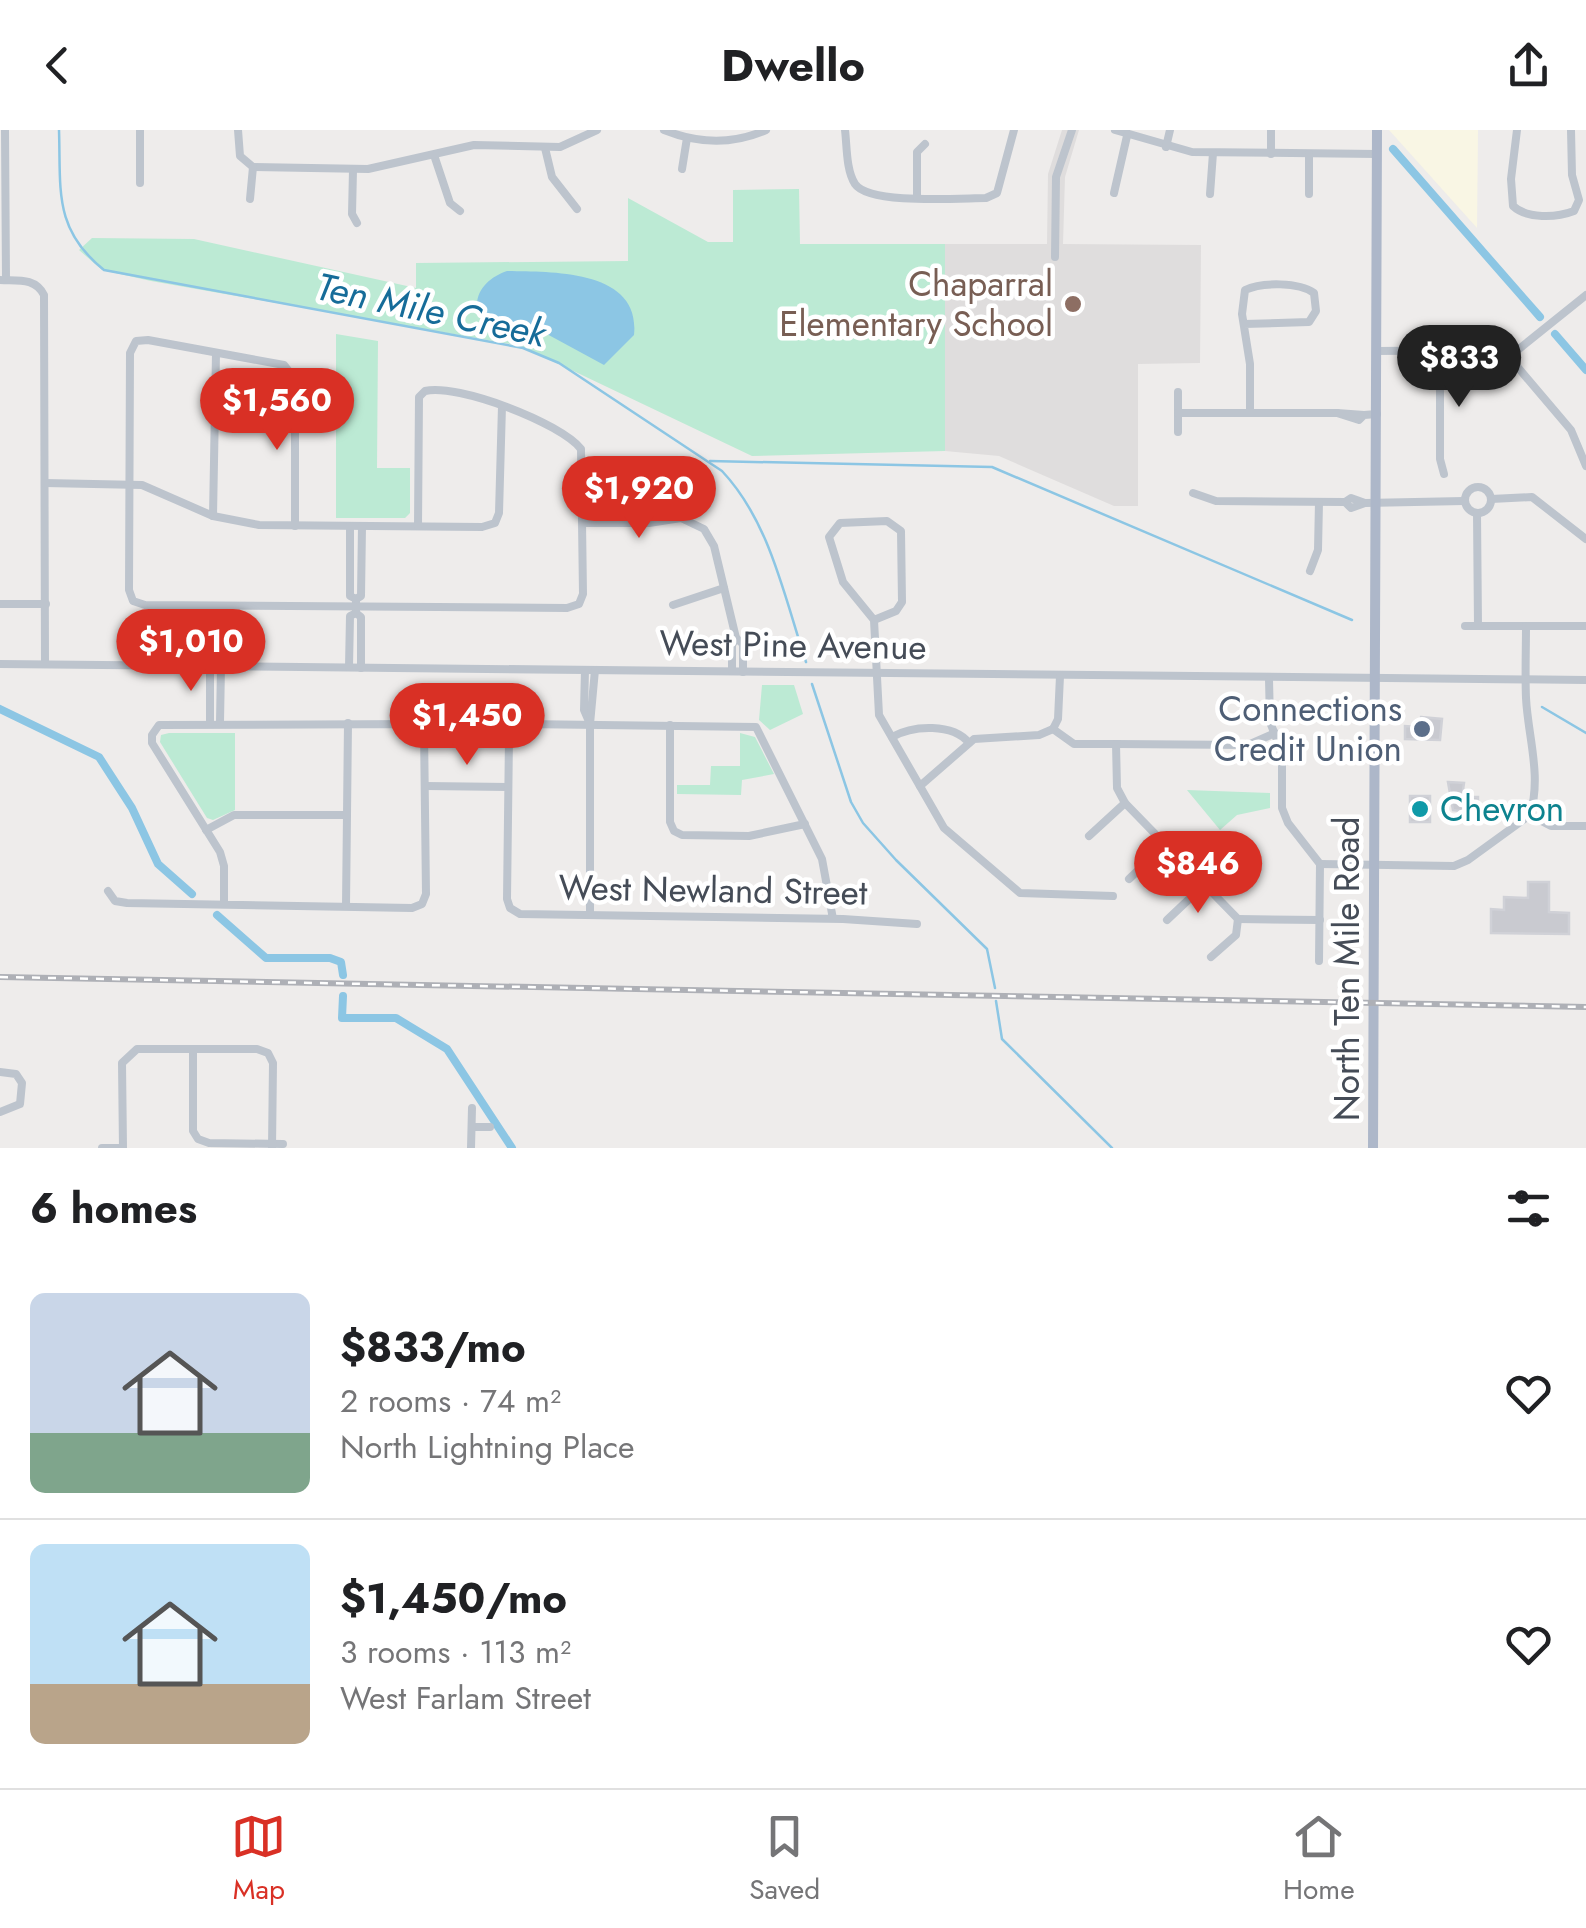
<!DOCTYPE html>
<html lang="en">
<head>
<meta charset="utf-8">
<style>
  body { margin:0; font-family:Jost,sans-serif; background:#f6f6f6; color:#202124; height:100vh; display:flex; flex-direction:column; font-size:38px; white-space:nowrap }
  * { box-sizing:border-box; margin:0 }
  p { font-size:32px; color:#757577 }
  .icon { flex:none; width:55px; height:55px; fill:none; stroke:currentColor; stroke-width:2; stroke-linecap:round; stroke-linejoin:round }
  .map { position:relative; height:1018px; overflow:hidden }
  .side { display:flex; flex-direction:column; background:#fff; flex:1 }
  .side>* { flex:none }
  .price { position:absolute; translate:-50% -85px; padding:0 22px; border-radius:35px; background:#d93025; color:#fff; font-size:32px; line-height:65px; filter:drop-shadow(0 2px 5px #0008) }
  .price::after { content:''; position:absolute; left:50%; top:60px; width:30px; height:22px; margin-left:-15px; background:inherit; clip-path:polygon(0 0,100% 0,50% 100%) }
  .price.selected { background:#222; color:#fff }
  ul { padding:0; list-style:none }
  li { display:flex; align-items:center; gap:30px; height:250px; padding:0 30px }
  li+li { border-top:2px solid #e0e0e0 }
  li span { display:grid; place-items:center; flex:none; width:280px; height:200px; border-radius:15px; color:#555 }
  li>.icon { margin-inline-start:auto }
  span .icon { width:120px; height:120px; fill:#fffc; stroke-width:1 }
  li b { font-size:42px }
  h2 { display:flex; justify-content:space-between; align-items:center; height:120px; padding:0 30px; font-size:42px }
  header { display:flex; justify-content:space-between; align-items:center; height:130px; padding:0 30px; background:#fff; font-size:45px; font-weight:700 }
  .menu { display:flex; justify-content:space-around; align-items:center; height:140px; border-top:2px solid #e0e0e0; background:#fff; font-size:28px; color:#757577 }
  .menu a { display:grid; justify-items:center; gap:5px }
  .menu .selected { color:#d93025 }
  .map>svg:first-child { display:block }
  .commercial { fill:#f9f6e4 }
  .education { fill:#dfdddd }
  .green { fill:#bcead4 }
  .water { fill:#8cc6e4 }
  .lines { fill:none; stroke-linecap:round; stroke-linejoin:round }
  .stream { stroke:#8cc6e4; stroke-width:2.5 }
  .canal { stroke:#8cc6e4; stroke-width:8 }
  .building { fill:#c9cad0; stroke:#d0d1d7; stroke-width:2.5 }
  .minor { stroke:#bdc4cd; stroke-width:8 }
  .major { stroke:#adb7c9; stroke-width:10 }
  .rail-casing { stroke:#aeb0b6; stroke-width:6 }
  .rail { stroke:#fff; stroke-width:2.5; stroke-dasharray:8; stroke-linecap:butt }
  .education-dot { fill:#8d6e63; stroke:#fff; stroke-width:4 }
  .service-dot { fill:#5c6f8a; stroke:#fff; stroke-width:4 }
  .culture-dot { fill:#0f9aa8; stroke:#fff; stroke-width:4 }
  .labels { text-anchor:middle; stroke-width:9; stroke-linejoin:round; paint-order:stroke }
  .education-label { font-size:35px; fill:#785e54; stroke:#fff; text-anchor:end }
  .street-label { font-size:35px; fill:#454c57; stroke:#fff }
  .service-label { font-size:35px; fill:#4e5e75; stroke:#fff; text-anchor:end }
  .culture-label { font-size:35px; fill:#0d838f; stroke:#fff; text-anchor:start }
  .water-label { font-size:38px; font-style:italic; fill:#166c99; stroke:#fff }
</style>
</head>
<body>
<header><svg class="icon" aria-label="back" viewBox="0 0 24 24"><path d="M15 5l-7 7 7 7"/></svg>Dwello<svg class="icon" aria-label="share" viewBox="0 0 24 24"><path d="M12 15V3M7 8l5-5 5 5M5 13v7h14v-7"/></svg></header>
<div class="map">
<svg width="1586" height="1018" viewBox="0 0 1586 1018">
  <rect width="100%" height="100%" fill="#eeeceb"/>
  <!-- commercial -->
  <path class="commercial" d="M1389 0H1478L1477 98Z"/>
  <!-- education -->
  <path class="education" d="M1062 0H1079L1065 47 1063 114 1201 115 1200 233 1138 234V376H1114L999 326 945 321V114H1047L1048 44Z"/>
  <!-- green -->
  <g class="green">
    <path d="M799 59 800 114H945V321L752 326 521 216 151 151 102 140 79 120 92 108 194 109 416 158V133L628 131V68L708 112H733V60Z"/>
    <path d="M336 204 378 211 377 338H410V383L405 388H336Z"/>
    <path d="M762 555H794L803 584 770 600 759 590Z"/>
    <path d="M169 603H235V680L213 690 207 688 160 612 161 605Z"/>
    <path d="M740 603 755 607 774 644 742 650 741 665 677 664V655H710L711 636H740Z"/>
    <path d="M1187 660 1270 663V678L1237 685 1220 700Z"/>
  </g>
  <!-- water -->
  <path class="water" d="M507 141C551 142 641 139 634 205L604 235 545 203 478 182C473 162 489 147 507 141Z"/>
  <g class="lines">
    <!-- stream -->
    <g class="stream">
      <path d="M59 0C61 60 53 99 104 140L523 218 559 233 722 341C770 392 784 466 806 532"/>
      <path d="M710 331 992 337 1352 490"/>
      <path d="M812 554 851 672 863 693 896 730 987 819 995 858"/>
      <path d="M1542 577 1586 603"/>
      <path d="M996 871 1002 909 1112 1018"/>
    </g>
    <!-- canal -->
    <g class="canal">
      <path d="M1393 19 1540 187"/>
      <path d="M1555 204 1586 240"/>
      <path d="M0 579 99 627 132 678 158 734 192 764"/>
      <path d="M217 785 266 828H330L341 832 343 845"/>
      <path d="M343 866 342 888H396L447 919 512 1018"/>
    </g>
  </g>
  <!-- building -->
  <g class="building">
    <path d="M1421 587 1442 589 1440 610 1405 609V596L1419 597Z"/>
    <path d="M1448 652 1464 653 1463 660H1471V667H1478V683L1453 680Z"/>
    <rect x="1410" y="666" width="20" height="26"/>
    <path d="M1528 752H1549V782L1569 783V804L1491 803V779L1504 780V767L1528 768Z"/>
  </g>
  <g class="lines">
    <!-- minor -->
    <g class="minor">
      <path d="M5 0 6 150"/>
      <path d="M238 0 240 26 253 37"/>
      <path d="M664 0C699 14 732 15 766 0"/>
      <path d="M845 0C847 16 846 40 855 54 869 75 961 68 986 68L997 63 1014 0"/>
      <path d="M1115 0 1192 22 1377 24"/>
      <path d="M1271 0V24"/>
      <path d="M1517 0 1511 49 1513 76C1527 89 1556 88 1574 81L1579 70 1572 45 1571 0"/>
      <path d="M1166 17 1170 0"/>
      <path d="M545 18 552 47 577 79"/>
      <path d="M1309 24V64"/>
      <path d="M434 25 450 73 460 81"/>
      <path d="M253 37 368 39 474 15 560 17 597 0"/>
      <path d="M682 39 687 8"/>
      <path d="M353 40 352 84 357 93"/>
      <path d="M140 53V0"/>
      <path d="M1114 63 1127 6"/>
      <path d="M1210 64 1213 23"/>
      <path d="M917 67V22L925 14"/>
      <path d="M250 69 253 37"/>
      <path d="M1055 127 1056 47 1072 0"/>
      <path d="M0 150C17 151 35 147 44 165L45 534"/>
      <path d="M1244 194 1309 192 1316 181 1314 163C1299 152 1262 152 1245 160L1242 184 1250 234V283"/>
      <path d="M1440 220V329L1444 344"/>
      <path d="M1377 221 1488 220 1509 227 1586 165"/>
      <path d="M1509 227 1571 300 1586 336"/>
      <path d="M1178 262V302"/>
      <path d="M1178 283H1337"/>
      <path d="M1364 285 1337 283 1359 290 1364 285 1377 284"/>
      <path d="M45 353 142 355 213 386 259 395 482 397 495 393 499 383 502 276"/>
      <circle cx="1478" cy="370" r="13"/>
      <path d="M1193 363 1216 371 1345 372"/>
      <path d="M1351 368 1365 373 1351 378 1345 372Z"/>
      <path d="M1491 369 1532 367 1586 409"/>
      <path d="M1365 373 1464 371"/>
      <path d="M1477 383 1478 496"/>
      <path d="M213 386 216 223"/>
      <path d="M583 393H649L681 388 704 399 714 416 736 508"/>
      <path d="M295 396V249L284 235 148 210 136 211 130 223 129 460 133 471 145 475 567 478 579 474 583 464 581 319C561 293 457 253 425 261L419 267 418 396"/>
      <path d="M350 396V466L356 469V483L361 487V538"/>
      <path d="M1310 441 1318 420 1319 372"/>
      <path d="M356 469 361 466 362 396"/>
      <path d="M0 474H46"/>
      <path d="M673 475 724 458"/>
      <path d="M874 490 896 481 902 472 901 401 887 391 840 393 829 407 843 452 874 490 879 585 944 698 1020 763 1113 766"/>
      <path d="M1465 496H1586"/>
      <path d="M1526 496C1526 520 1525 544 1526 568 1528 607 1542 646 1530 685"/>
      <path d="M0 534 1586 550"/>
      <path d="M349 537 350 486 356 483"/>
      <path d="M585 540 584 580 590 594"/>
      <path d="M732 541V515L736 508 743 514V542"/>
      <path d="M1269 549 1270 592 1282 623V678L1288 693 1320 734 1319 831"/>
      <path d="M210 592V536"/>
      <path d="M220 592 221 536"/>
      <path d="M670 595V692L674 701 682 705 749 706 805 694"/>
      <path d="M1053 599 1074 614H1116L1248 615 1275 603"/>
      <path d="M1053 599 1058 589 1060 546"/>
      <path d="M892 607C913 595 953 593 969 613"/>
      <path d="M1116 614 1117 658 1125 673 1238 789"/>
      <path d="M426 656 508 657"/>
      <path d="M920 656 974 609 1039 605 1053 599"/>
      <path d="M1530 685 1551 696H1586"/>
      <path d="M206 700 234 685H347"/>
      <path d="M1089 706 1125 673"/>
      <path d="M1320 734 1454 736 1468 730 1530 685"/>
      <path d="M1129 749 1165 715"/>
      <path d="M108 761 115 771 127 773 412 778 422 774 426 764 424 599 418 594 159 595 152 605V613L220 722 224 736V774"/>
      <path d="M346 776 348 593"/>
      <path d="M590 785V594L595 540"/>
      <path d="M833 789 822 729 756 597 522 594 512 598 509 607 507 769 510 778 520 784 843 789 917 794"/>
      <path d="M1238 789 1320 790"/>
      <path d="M1167 790 1204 755"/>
      <path d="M1211 827 1236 805 1238 789"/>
      <path d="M193 919V1001L198 1009 209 1013 283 1014"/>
      <path d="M0 942 16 944 22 953 20 974 0 982"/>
      <path d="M472 997H490"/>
      <path d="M102 1018H120"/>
      <path d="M123 1018 122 933 137 919H257L268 923 273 933 272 1018"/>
      <path d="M471 1018 472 978"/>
    </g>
    <!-- major -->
    <path class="major" d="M1373 1018 1377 0"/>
    <defs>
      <path id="rail" d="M0 847 1586 877"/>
    </defs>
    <!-- rail casing -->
    <use href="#rail" class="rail-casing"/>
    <!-- rail -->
    <use href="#rail" class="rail"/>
  </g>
  <!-- markers -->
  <circle class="education-dot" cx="1073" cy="174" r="10"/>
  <circle class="service-dot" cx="1422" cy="599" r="10"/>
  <circle class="culture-dot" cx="1420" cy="679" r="10"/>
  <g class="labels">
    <!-- education labels -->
    <g class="education-label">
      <text x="1053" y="166">Chaparral<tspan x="1053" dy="40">Elementary School</tspan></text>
    </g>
    <!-- street labels -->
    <g class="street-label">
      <text transform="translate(793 515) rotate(1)" y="12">West Pine Avenue</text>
      <text transform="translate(713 760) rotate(1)" y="12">West Newland Street</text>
      <text transform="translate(1347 839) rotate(-90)" y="12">North Ten Mile Road</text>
    </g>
    <!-- service labels -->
    <g class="service-label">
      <text x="1402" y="591">Connections<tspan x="1402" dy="40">Credit Union</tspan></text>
    </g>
    <!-- culture labels -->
    <g class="culture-label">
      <text x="1440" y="691">Chevron</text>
    </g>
    <!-- water labels -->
    <g class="water-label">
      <text transform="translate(431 180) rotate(12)" y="13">Ten Mile Creek</text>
    </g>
  </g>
</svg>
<b class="price selected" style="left:1459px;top:280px">$833</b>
<b class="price" style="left:277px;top:323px">$1,560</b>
<b class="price" style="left:639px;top:411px">$1,920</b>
<b class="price" style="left:191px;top:564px">$1,010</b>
<b class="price" style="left:467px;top:638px">$1,450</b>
<b class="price" style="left:1198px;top:786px">$846</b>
</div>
<section class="side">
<h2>6 homes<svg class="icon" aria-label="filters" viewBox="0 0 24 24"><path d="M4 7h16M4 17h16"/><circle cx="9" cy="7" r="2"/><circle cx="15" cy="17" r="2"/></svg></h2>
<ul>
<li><span style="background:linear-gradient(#c9d6e8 70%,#7fa58c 0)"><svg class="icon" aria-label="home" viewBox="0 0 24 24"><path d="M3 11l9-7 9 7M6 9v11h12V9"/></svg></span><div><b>$833/mo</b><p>2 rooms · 74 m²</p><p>North Lightning Place</p></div><svg class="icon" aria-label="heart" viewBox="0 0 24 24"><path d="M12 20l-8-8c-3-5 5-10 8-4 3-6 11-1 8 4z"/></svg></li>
<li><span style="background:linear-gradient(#bfe0f5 70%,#b9a48a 0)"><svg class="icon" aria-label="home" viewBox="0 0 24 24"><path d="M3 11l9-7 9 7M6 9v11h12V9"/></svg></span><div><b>$1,450/mo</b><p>3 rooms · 113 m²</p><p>West Farlam Street</p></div><svg class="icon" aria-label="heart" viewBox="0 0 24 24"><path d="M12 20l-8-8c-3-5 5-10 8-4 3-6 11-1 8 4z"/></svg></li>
</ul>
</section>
<nav class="menu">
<a class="selected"><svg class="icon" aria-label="map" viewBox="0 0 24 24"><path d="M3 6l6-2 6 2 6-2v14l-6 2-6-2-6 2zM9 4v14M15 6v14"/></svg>Map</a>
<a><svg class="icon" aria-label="saved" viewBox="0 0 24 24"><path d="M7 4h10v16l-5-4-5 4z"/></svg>Saved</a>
<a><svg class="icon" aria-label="home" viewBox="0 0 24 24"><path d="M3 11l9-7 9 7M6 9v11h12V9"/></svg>Home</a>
</nav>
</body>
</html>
